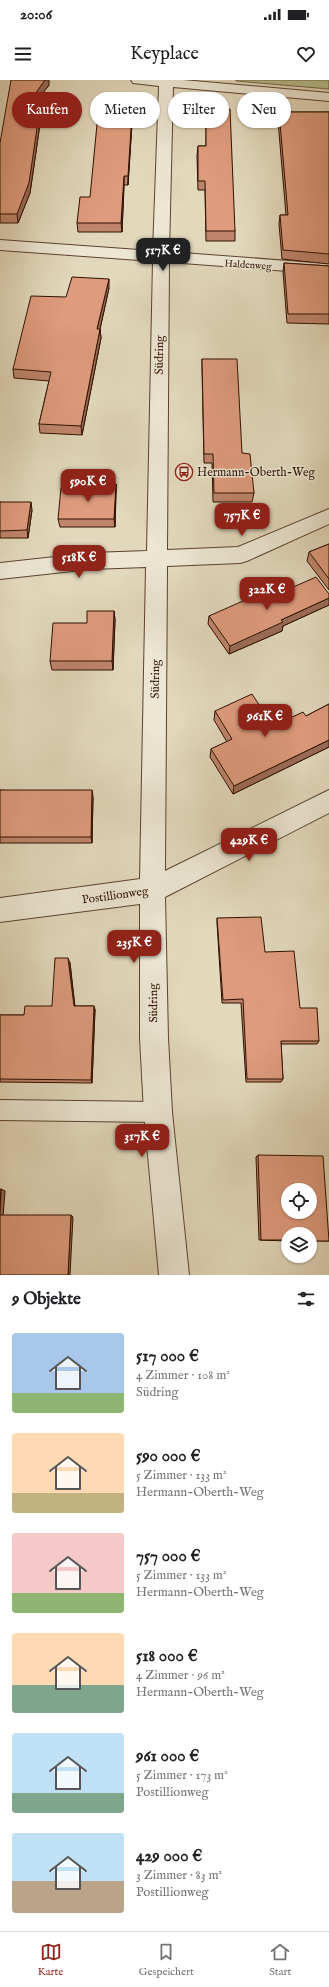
<!DOCTYPE html>
<html lang="de">
<head>
<meta charset="utf-8">
<style>
  body { margin:0; font-family:"IM FELL English",serif; background:#f6f6f6; color:#202124; height:100vh; display:flex; flex-direction:column; font-size:15px; white-space:nowrap }
  * { box-sizing:border-box; margin:0 }
  p { font-size:13px; color:#757577 }
  .icon { flex:none; width:22px; height:22px; fill:none; stroke:currentColor; stroke-width:2; stroke-linecap:round; stroke-linejoin:round }
  .map { position:relative; height:1195px; overflow:hidden }
  .drawer { display:flex; flex-direction:column; background:#fff; flex:1 }
  .drawer>* { flex:none }
  .guide { position:absolute; left:12px; top:12px; width:305px; height:36px; display:flex; gap:8px }
  .fabs { position:absolute; left:281px; top:1103px; display:grid; gap:8px }
  .fabs a { display:grid; place-items:center; width:36px; height:36px; border-radius:50%; background:#fff; box-shadow:0 1px 3px #0004; font-size:20px }
  .price { position:absolute; translate:-50% -34px; padding:0 9px; border-radius:8px; background:#8f2418; color:#fff; font-size:13px; line-height:26px; filter:drop-shadow(0 1px 2px #0008) }
  .price::after { content:''; position:absolute; left:50%; top:24px; width:12px; height:9px; margin-left:-6px; background:inherit; clip-path:polygon(0 0,100% 0,50% 100%) }
  .price.active { background:#222; color:#fff }
  ul { padding:0; list-style:none }
  li { display:flex; align-items:center; gap:12px; height:100px; padding:0 12px }
  li span { display:grid; place-items:center; flex:none; width:112px; height:80px; border-radius:4px; color:#555 }
  li>.icon { margin-inline-start:auto }
  span .icon { width:48px; height:48px; fill:#fffc; stroke-width:1 }
  li b { font-size:17px }
  h2 { display:flex; justify-content:space-between; align-items:center; height:48px; padding:0 12px; font-size:17px }
  .tag { padding:0 14px; border-radius:18px; background:#fff; box-shadow:0 1px 3px #0004; font-size:14px; line-height:36px }
  .tag.active { background:#8f2418; color:#fff }
  .status { display:flex; justify-content:space-between; align-items:center; height:28px; padding:0 20px; background:#fff; direction:ltr }
  .status svg { height:11px; fill:currentColor }
  header { display:flex; justify-content:space-between; align-items:center; height:52px; padding:0 12px; background:#fff; font-size:18px; font-weight:600 }
  .tab-bar { display:flex; justify-content:space-around; align-items:center; height:56px; border-top:1px solid #e0e0e0; background:#fff; font-size:11px; color:#757577 }
  .tab-bar a { display:grid; justify-items:center; gap:2px }
  .tab-bar .active { color:#8f2418 }
  .map>svg:first-child { display:block }
  .green { fill:#b8bd8d; stroke:#746646 }
  .lines { fill:none; stroke-linecap:round; stroke-linejoin:round }
  .service-casing { stroke:#5c422f; stroke-width:2 }
  .minor-casing { stroke:#5c422f; stroke-width:2 }
  .service { fill:#ece6d3; fill-rule:evenodd }
  .minor { fill:#ece6d3; fill-rule:evenodd }
  .wall { fill:#bf856c; stroke:#2f1000 }
  .shaded-wall { fill:#9b6c58; stroke:#2f1000 }
  .building { fill:#de9b7d; stroke:#2f1000; fill-rule:evenodd }
  .labels { text-anchor:middle; stroke-width:3; stroke-linejoin:round; paint-order:stroke }
  .far-street-label { font-size:10px; fill:#2f1000; stroke:#ece6d3 }
  .street-label { font-size:12px; fill:#2f1000; stroke:#ece6d3 }
  .poi-label { font-size:12px; fill:#2f1000; stroke:#ece6d3; text-anchor:start }
</style>
</head>
<body>
<div class="status"><b>20:06</b><svg viewBox="0 0 49 12"><path d="M0 12V9h3v3zM5 12V6h3v6zM10 12V3h3v9zM15 12V0h3v12zM26 1h20v11H26zM47 4h2v5h-2z"/></svg></div>
<header><svg class="icon" aria-label="menu" viewBox="0 0 24 24"><path d="M4 6h16M4 12h16M4 18h16"/></svg>Keyplace<svg class="icon" aria-label="heart" viewBox="0 0 24 24"><path d="M12 20l-8-8c-3-5 5-10 8-4 3-6 11-1 8 4z"/></svg></header>
<div class="map">
<svg width="329" height="1195" viewBox="0 0 329 1195">
  <rect width="100%" height="100%" fill="#e2d8bc"/>
  <filter id="stains"><feTurbulence type="fractalNoise" baseFrequency=".005" numOctaves="4"/><feColorMatrix values="0 0 0 0 .2 0 0 0 0 .09 0 0 0 0 .02 0 0 0 .5 -.17"/></filter>
  <radialGradient id="worn" r=".72"><stop offset=".6" stop-color="#630" stop-opacity="0"/><stop offset="1" stop-color="#630" stop-opacity=".3"/></radialGradient>
  <!-- green -->
  <path class="green" d="M236 0H329V9L236 1Z"/>
  <g class="lines">
    <defs>
      <path id="service" d="M0 1020 158 1022 165 1025 168 1032 165 1039 158 1042 0 1040Z"/>
      <path id="minor" d="M131 0H183L329 13V21L173 7 169 172 329 184V194L169 182 167 470 238 467 329 429V444L247 481 240 483 167 486 165 791 329 710V733L165 817 168 958 172 1032 189 1195H159L144 1032 140 958V824L0 842V818L140 799 146 487 91 489 0 499V483L91 473 147 471 153 181 0 170V160L153 171 159 6 133 3Z"/>
    </defs>
    <!-- service casing -->
    <use href="#service" class="service-casing"/>
    <!-- minor casing -->
    <use href="#minor" class="minor-casing"/>
    <!-- service -->
    <use href="#service" class="service"/>
    <!-- minor -->
    <use href="#minor" class="minor"/>
  </g>
  <!-- wall -->
  <g class="wall">
    <path d="M49 5 42 14 43 23 30 113 18 143H0V63Z"/>
    <path d="M206 29 235 151V161H206L205 110H198L197 76 198 66H206Z"/>
    <path d="M279 32H329V184L282 179 279 144 280 135H286L278 41Z"/>
    <path d="M132 43 128 105H124L122 152H78L77 143 90 117Z"/>
    <path d="M284 183 329 186V244L287 243 283 192Z"/>
    <path d="M109 208 100 249 101 258 82 355 40 353 39 344 49 301 14 298 13 289 66 217Z"/>
    <path d="M202 279 242 373 254 413 252 422H213L212 383H204L202 288Z"/>
    <path d="M116 404V412L115 447H60L58 439 91 409Z"/>
    <path d="M0 422 32 430 28 458H0Z"/>
    <path d="M329 464V510L307 481 309 472Z"/>
    <path d="M329 514V525L283 546 282 551 229 574 208 544 209 536 266 519Z"/>
    <path d="M114 531 115 540 113 590H52L50 581 87 543Z"/>
    <path d="M329 624V667L233 714 210 677 211 669 227 662 214 640 215 631 273 646 306 636Z"/>
    <path d="M0 710 93 717 92 763H0Z"/>
    <path d="M217 838 265 872 319 961 317 964H281L283 999 281 1002H246L241 923H222L217 843Z"/>
    <path d="M70 883 75 926H94L95 930 92 1003 0 1002V935H24L52 926Z"/>
    <path d="M258 1075 329 1161H310V1154H288V1161L259 1160 256 1077Z"/>
  </g>
  <!-- shaded-wall -->
  <g class="shaded-wall">
    <path d="M45 0H49V5L42 14 43 23 30 113 18 143 17 134 35 14Z"/>
    <path d="M132 34V43L128 105V96Z"/>
    <path d="M124 96V105L122 152 121 143Z"/>
    <path d="M109 199V208L98 258 97 249Z"/>
    <path d="M100 249 101 258 82 355 81 346Z"/>
    <path d="M116 404V412L115 447 114 439Z"/>
    <path d="M31 422 32 430 28 458 27 450Z"/>
    <path d="M329 518V525L283 546 282 551 229 574 230 566 281 540Z"/>
    <path d="M114 531 115 540 113 590 112 581Z"/>
    <path d="M329 660V667L233 714 234 706Z"/>
    <path d="M92 710 93 717 92 763 91 757Z"/>
    <path d="M68 878 70 883 75 930 74 926Z"/>
    <path d="M94 926 95 930 92 1003 91 1000Z"/>
    <path d="M1 1109 5 1111 3 1137 0 1136Z"/>
    <path d="M71 1135 73 1137 70 1195H68Z"/>
  </g>
  <!-- building -->
  <g class="building">
    <path d="M11 0H45L35 14H42L29 103 17 134H0V63Z"/>
    <path d="M206 29H230L235 151H206L205 101H198V66H206Z"/>
    <path d="M279 32H329V174L283 170 280 135H288Z"/>
    <path d="M98 34H132L128 96H124L121 143H77L80 117H90Z"/>
    <path d="M284 183 329 186V234H288Z"/>
    <path d="M72 197 109 199 97 249H100L81 346 39 344 51 292 13 289 31 216 66 217Z"/>
    <path d="M202 279H237L242 373 250 374 254 413H214L213 374H204Z"/>
    <path d="M92 404H116L114 439H58L61 408 91 409Z"/>
    <path d="M0 422H31L27 450 0 451Z"/>
    <path d="M329 464V499L309 472Z"/>
    <path d="M316 497 329 514V518L281 540 283 542 230 566 209 536 261 513 266 519Z"/>
    <path d="M87 531H114L112 581H50L53 543H87Z"/>
    <path d="M252 614 273 646 303 632 306 636 329 624V660L234 706 211 669 232 659 215 631Z"/>
    <path d="M0 710H92L91 757H0Z"/>
    <path d="M261 837 265 872 294 871 300 928H317L319 961H281L283 999H247L243 919 223 920 217 838Z"/>
    <path d="M55 878H68L74 926H94L91 1000 0 999V935H24L25 926H52Z"/>
    <path d="M258 1075 323 1076 329 1161H310V1154H288V1160H261ZM288 1110H310V1132H288Z"/>
    <path d="M0 1109H1L0 1127Z"/>
    <path d="M0 1135H71L68 1195H0Z"/>
  </g>
  <!-- icons -->
  <defs>
    <symbol id="bus-ring" viewBox="-11 -11 22 22"><circle r="9.5" fill="#ece6d3" stroke="#8f2418" stroke-width="1.5"/><path d="M-5-6H5V4H4V6H2V4H-2V6H-4V4H-5ZM-3.5-4V0h7V-4ZM-3.5 1.2v1.5H-2V1.2ZM2 1.2v1.5H3.5V1.2Z" fill="#8f2418"/></symbol>
  </defs>
  <g fill-rule="evenodd">
    <use href="#bus-ring" x="174" y="382" width="20" height="20"/>
  </g>
  <g class="labels">
    <!-- far-street labels -->
    <g class="far-street-label">
      <text transform="translate(248 184) rotate(4)" y="4">Haldenweg</text>
    </g>
    <!-- street labels -->
    <g class="street-label">
      <text transform="translate(159 275) rotate(-89)" y="4">Südring</text>
      <text transform="translate(155 599) rotate(-89)" y="4">Südring</text>
      <text transform="translate(115 815) rotate(-8)" y="4">Postillionweg</text>
      <text transform="translate(153 923) rotate(-91)" y="4">Südring</text>
    </g>
    <!-- poi labels -->
    <g class="poi-label">
      <text x="197" y="396">Hermann-Oberth-Weg</text>
    </g>
  </g>
  <rect width="100%" height="100%" filter="url(#stains)"/>
  <rect width="100%" height="100%" fill="url(#worn)"/>
</svg>
<div class="fabs">
<a><svg class="icon" aria-label="locate" viewBox="0 0 24 24"><circle cx="12" cy="12" r="6"/><path d="M12 2v4M12 18v4M2 12h4M18 12h4"/></svg></a>
<a><svg class="icon" aria-label="layers" viewBox="0 0 24 24"><path d="M12 4l9 5-9 5-9-5zM3 14l9 5 9-5"/></svg></a>
</div>
<b class="price active" style="left:163px;top:192px">517K €</b>
<b class="price" style="left:88px;top:423px">590K €</b>
<b class="price" style="left:242px;top:457px">757K €</b>
<b class="price" style="left:79px;top:499px">518K €</b>
<b class="price" style="left:267px;top:531px">322K €</b>
<b class="price" style="left:265px;top:658px">961K €</b>
<b class="price" style="left:249px;top:782px">429K €</b>
<b class="price" style="left:134px;top:884px">235K €</b>
<b class="price" style="left:142px;top:1078px">317K €</b>
<div class="guide">
<a class="tag active">Kaufen</a>
<a class="tag">Mieten</a>
<a class="tag">Filter</a>
<a class="tag">Neu</a>
</div>
</div>
<section class="drawer">
<h2>9 Objekte<svg class="icon" aria-label="filters" viewBox="0 0 24 24"><path d="M4 7h16M4 17h16"/><circle cx="9" cy="7" r="2"/><circle cx="15" cy="17" r="2"/></svg></h2>
<ul>
<li><span style="background:linear-gradient(#a9c7e8 75%,#8fb573 0)"><svg class="icon" aria-label="home" viewBox="0 0 24 24"><path d="M3 11l9-7 9 7M6 9v11h12V9"/></svg></span><div><b>517 000 €</b><p>4 Zimmer · 108 m²</p><p>Südring</p></div></li>
<li><span style="background:linear-gradient(#ffd9b3 75%,#c2b280 0)"><svg class="icon" aria-label="home" viewBox="0 0 24 24"><path d="M3 11l9-7 9 7M6 9v11h12V9"/></svg></span><div><b>590 000 €</b><p>5 Zimmer · 133 m²</p><p>Hermann-Oberth-Weg</p></div></li>
<li><span style="background:linear-gradient(#f6c9c9 75%,#8fb573 0)"><svg class="icon" aria-label="home" viewBox="0 0 24 24"><path d="M3 11l9-7 9 7M6 9v11h12V9"/></svg></span><div><b>757 000 €</b><p>5 Zimmer · 133 m²</p><p>Hermann-Oberth-Weg</p></div></li>
<li><span style="background:linear-gradient(#ffd9b3 65%,#7fa58c 0)"><svg class="icon" aria-label="home" viewBox="0 0 24 24"><path d="M3 11l9-7 9 7M6 9v11h12V9"/></svg></span><div><b>518 000 €</b><p>4 Zimmer · 96 m²</p><p>Hermann-Oberth-Weg</p></div></li>
<li><span style="background:linear-gradient(#bfe0f5 75%,#7fa58c 0)"><svg class="icon" aria-label="home" viewBox="0 0 24 24"><path d="M3 11l9-7 9 7M6 9v11h12V9"/></svg></span><div><b>961 000 €</b><p>5 Zimmer · 173 m²</p><p>Postillionweg</p></div></li>
<li><span style="background:linear-gradient(#bfe0f5 60%,#b9a48a 0)"><svg class="icon" aria-label="home" viewBox="0 0 24 24"><path d="M3 11l9-7 9 7M6 9v11h12V9"/></svg></span><div><b>429 000 €</b><p>3 Zimmer · 83 m²</p><p>Postillionweg</p></div></li>
</ul>
</section>
<nav class="tab-bar">
<a class="active"><svg class="icon" aria-label="map" viewBox="0 0 24 24"><path d="M3 6l6-2 6 2 6-2v14l-6 2-6-2-6 2zM9 4v14M15 6v14"/></svg>Karte</a>
<a><svg class="icon" aria-label="saved" viewBox="0 0 24 24"><path d="M7 4h10v16l-5-4-5 4z"/></svg>Gespeichert</a>
<a><svg class="icon" aria-label="home" viewBox="0 0 24 24"><path d="M3 11l9-7 9 7M6 9v11h12V9"/></svg>Start</a>
</nav>
</body>
</html>
